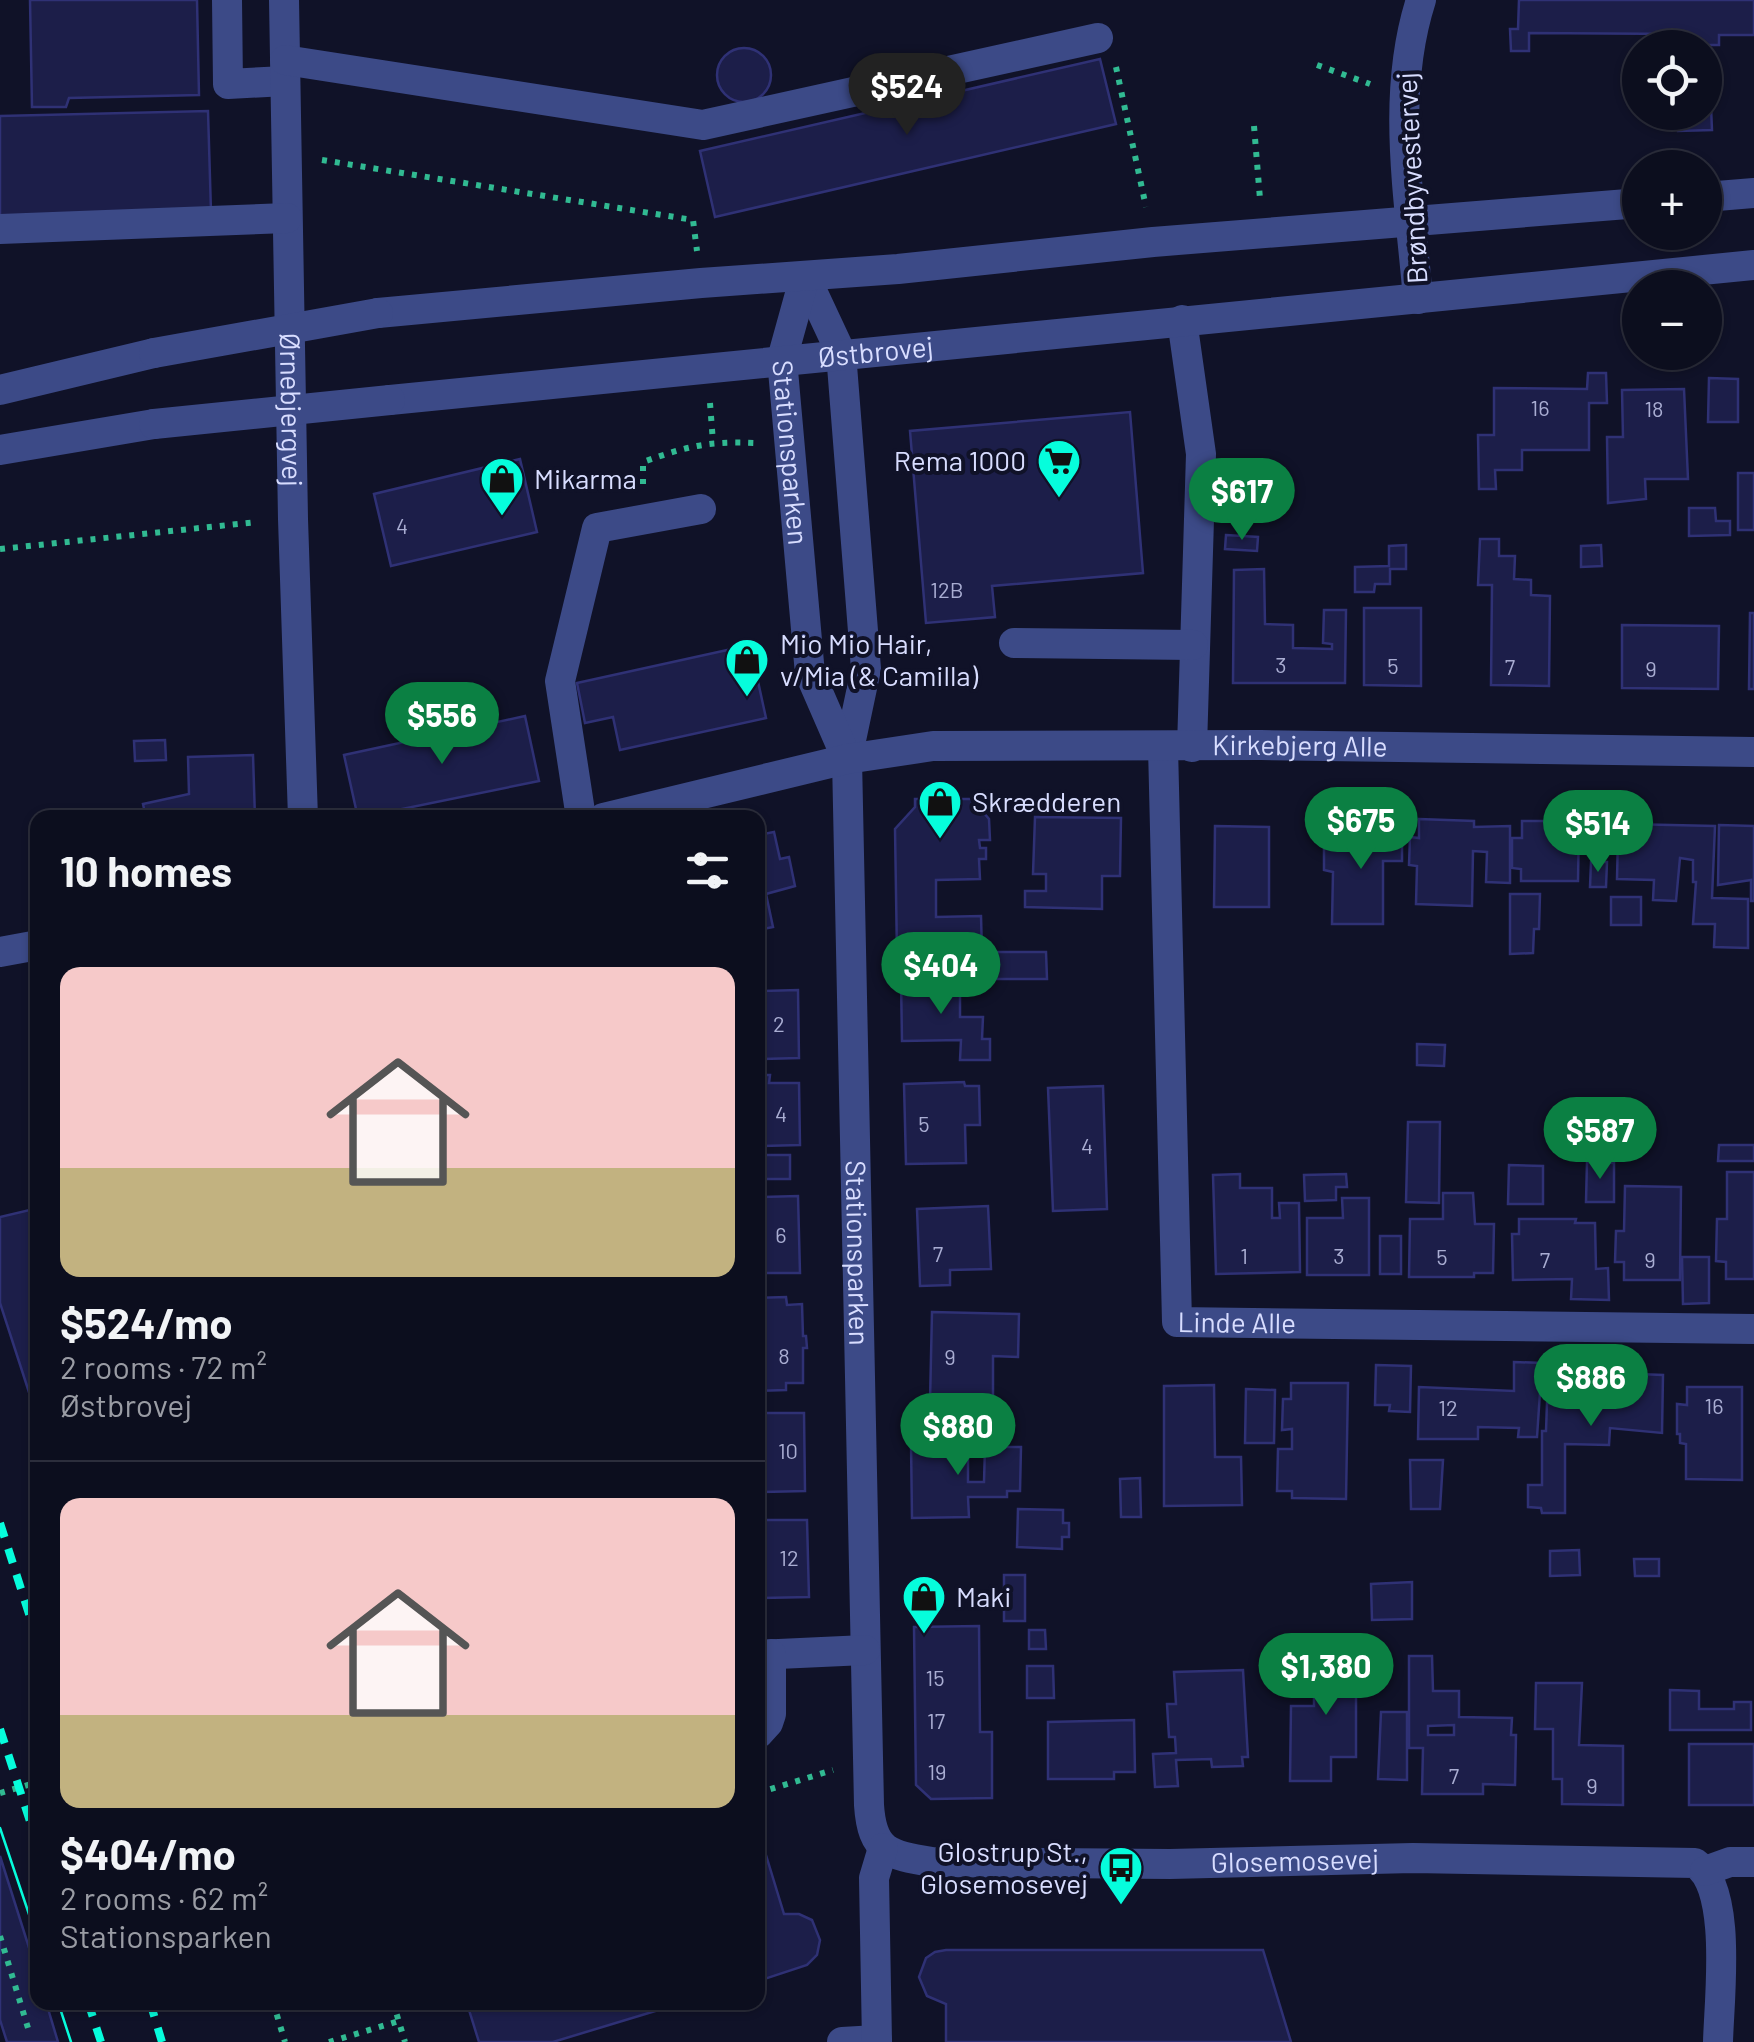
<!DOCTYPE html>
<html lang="en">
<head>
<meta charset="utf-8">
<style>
  body { margin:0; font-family:Barlow,sans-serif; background:#151727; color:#f1f3f6; height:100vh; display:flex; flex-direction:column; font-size:38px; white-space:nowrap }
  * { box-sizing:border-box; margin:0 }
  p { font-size:32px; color:#9a9ca4 }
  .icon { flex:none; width:55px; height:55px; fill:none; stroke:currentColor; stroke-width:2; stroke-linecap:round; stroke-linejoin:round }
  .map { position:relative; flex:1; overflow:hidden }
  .details { position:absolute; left:30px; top:810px; width:735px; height:1200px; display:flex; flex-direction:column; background:#0c0e1e; border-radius:20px; box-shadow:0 2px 8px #0004,0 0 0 2px #2c2e3c }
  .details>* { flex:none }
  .controls { position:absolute; left:1622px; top:30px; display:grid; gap:20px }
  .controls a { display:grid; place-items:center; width:100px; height:100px; border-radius:50%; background:#0c0e1e; box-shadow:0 2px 8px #0004,0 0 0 2px #2c2e3c; font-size:50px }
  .price { position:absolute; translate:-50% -85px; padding:0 22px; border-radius:35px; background:#0b8043; color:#fff; font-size:32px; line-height:65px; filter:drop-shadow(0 2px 5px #0008) }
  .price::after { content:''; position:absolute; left:50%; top:60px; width:30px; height:22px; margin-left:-15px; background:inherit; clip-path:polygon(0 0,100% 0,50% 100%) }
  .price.on { background:#222; color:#fff }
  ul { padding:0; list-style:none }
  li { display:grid; align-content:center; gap:20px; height:530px; padding:0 30px }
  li+li { border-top:2px solid #2c2e3c }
  li span { display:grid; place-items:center; height:310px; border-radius:20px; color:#555 }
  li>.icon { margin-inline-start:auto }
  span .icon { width:180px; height:180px; fill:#fffc; stroke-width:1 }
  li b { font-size:42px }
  h2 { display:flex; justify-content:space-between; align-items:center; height:120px; padding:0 30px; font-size:42px }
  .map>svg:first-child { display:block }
  .building { fill:#1c1e49; stroke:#2f3175; stroke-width:2.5; fill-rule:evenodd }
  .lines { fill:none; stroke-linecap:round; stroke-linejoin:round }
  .path { stroke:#31ba92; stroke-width:6; stroke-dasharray:5 8; stroke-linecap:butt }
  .minor { stroke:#3c4a87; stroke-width:30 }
  .tram { stroke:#06fddc; stroke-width:2.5 }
  .rail { stroke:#06fddc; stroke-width:8; stroke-dasharray:15 12; stroke-linecap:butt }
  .minor-bridge { stroke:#3c4a87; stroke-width:30 }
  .labels { text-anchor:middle; stroke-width:8; stroke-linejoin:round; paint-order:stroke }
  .number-label { font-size:22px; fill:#a9add2 }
  .street-label { font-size:28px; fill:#d8ddff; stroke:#101228 }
  .poi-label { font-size:28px; fill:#d8ddff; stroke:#101228; text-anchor:start }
</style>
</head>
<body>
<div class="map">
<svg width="1754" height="2042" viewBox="0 0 1754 2042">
  <rect width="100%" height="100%" fill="#101228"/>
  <!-- building -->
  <g class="building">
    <path d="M30 0H197L199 95 69 98 66 107H32Z"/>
    <path d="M1519 0H1754V35H1719V45H1682L1683 34 1529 33V51H1511L1510 29H1518Z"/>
    <circle cx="744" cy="75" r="27"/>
    <path d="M1100 59 1116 124 715 217 700 151Z"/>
    <path d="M1711 107 1712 130 1678 131 1677 116 1705 112V108Z"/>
    <path d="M208 111 211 212 0 217V116Z"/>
    <path d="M1588 373H1606L1607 403H1589V450H1522V470H1495L1496 489H1479L1478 435H1494V388L1587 389Z"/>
    <path d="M1709 378 1738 379V422H1708Z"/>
    <path d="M1684 389 1688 479H1645L1646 499 1608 503 1607 437H1623L1622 390Z"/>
    <path d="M1130 412 1143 573 992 586 995 617 926 623 910 431Z"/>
    <path d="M520 459 537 532 391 566 374 494Z"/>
    <rect x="1738" y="473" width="16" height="57"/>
    <path d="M1689 508H1715L1716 521H1730V535L1689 536Z"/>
    <path d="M1226 535 1258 537 1257 551 1225 549Z"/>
    <path d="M1480 539H1499V556H1515L1514 579 1531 580V595L1550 596 1549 686 1491 685 1492 585H1478Z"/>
    <path d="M1406 545V569H1390V584H1375L1374 592H1355V567L1389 566V546Z"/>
    <path d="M1601 545 1602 566 1581 567V546Z"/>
    <path d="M1264 569 1265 624 1293 625V648L1332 649V644L1323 643 1324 610H1346L1345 683H1233L1234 570Z"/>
    <path d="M1364 608H1421V686L1364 685Z"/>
    <path d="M1750 613H1754V689H1749Z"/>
    <path d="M1622 625 1719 626 1718 689 1622 688Z"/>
    <path d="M750 645 766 718 620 750 613 717 585 723 577 683Z"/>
    <path d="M525 716 539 781 358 818 344 755Z"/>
    <path d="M165 740 166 760 135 761 134 741Z"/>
    <path d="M253 755 255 818H146L143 804 189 794 188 757Z"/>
    <path d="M915 799H979V807L989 819 990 840H979L980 848H986V859H979L980 879 936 880V917L981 916 982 953 897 955 895 829 915 807Z"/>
    <path d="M1035 817 1121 818 1120 876H1102V909L1025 907V891H1046V874H1033Z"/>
    <path d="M1419 819 1474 821V827L1510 826V883L1486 882 1487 852 1473 851 1472 906 1416 904 1417 866 1409 865 1410 837 1419 838Z"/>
    <path d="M1522 821H1579L1578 881H1521V869L1512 868V838H1522Z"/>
    <path d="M1626 824 1715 826 1712 898 1748 899V948L1714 947 1715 924H1693L1696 882H1693V860L1680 858 1676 901 1653 900 1654 880 1617 879 1618 836H1626Z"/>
    <path d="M1719 825 1754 826V901H1751V880L1718 885Z"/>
    <path d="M1215 826 1269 827V907H1214Z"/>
    <path d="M1335 827 1402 828V861H1383V924H1332L1333 872 1324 870V844L1335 845Z"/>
    <path d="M774 832 780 859 789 857 795 886 766 894 773 927 758 930V835Z"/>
    <path d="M1591 862H1607L1606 887H1590Z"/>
    <path d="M1510 894H1540L1539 929H1534L1533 953 1510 954Z"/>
    <rect x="1611" y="897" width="30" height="28"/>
    <path d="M986 952H1046L1047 979H986Z"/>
    <path d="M960 979V1017H983L982 1039H990V1060H960L961 1040 902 1041 901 980Z"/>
    <path d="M798 990 799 1058 758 1059V991Z"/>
    <path d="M1417 1044 1445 1045 1444 1066 1417 1065Z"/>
    <path d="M758 1075H770L769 1083H799L800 1145 758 1146Z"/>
    <path d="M964 1082 965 1086H979L980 1125H965L966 1163 906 1164 904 1084Z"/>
    <path d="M1103 1086 1107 1209 1053 1211 1048 1088Z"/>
    <path d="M1408 1122H1440L1439 1203 1406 1202Z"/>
    <path d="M1719 1145H1754V1161H1718Z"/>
    <path d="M759 1155H790V1179H760Z"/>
    <path d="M1587 1162 1614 1163V1202H1586Z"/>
    <path d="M1509 1165 1543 1166V1204H1508Z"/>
    <path d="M1727 1172H1754V1279H1726V1262L1716 1261 1717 1219H1727Z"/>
    <path d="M1240 1174V1188H1272V1218H1280L1279 1203H1299L1300 1272 1216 1274 1213 1175Z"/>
    <path d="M1346 1174 1347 1187H1336V1200L1305 1201 1304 1175Z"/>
    <path d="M1625 1186 1681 1187 1680 1280H1624V1262H1615L1616 1231H1624Z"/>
    <path d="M1443 1193H1473L1475 1224H1494L1493 1273H1474V1277H1409L1410 1219H1443Z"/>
    <path d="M798 1196 800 1273H758V1197Z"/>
    <path d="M1342 1198H1369V1275H1307V1218H1343Z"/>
    <path d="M988 1206 991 1269 950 1270V1285L920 1286 917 1209Z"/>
    <path d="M38 1208V1420L0 1303V1217Z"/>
    <path d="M1519 1219H1576L1575 1223H1595L1596 1269 1608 1268 1609 1300 1571 1299 1572 1279 1513 1280 1512 1234H1519Z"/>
    <rect x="1380" y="1236" width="21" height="38"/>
    <path d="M1682 1257H1709V1303L1683 1304Z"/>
    <path d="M786 1297 787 1305 802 1304 803 1336H806L807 1348H803V1383H786V1390L758 1391V1298Z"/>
    <path d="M932 1312 1019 1314 1018 1357 993 1356V1404L930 1402Z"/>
    <path d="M1514 1362 1542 1363 1537 1437H1518L1519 1428 1478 1427V1439H1418L1419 1387 1514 1391Z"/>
    <path d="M1376 1365 1411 1366 1410 1412 1389 1411 1390 1405H1375Z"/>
    <path d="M1637 1374 1663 1375 1662 1433 1610 1428 1609 1445 1565 1444V1513H1542L1541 1508 1528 1507V1485H1542V1431H1546L1547 1403H1555L1556 1386 1636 1389Z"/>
    <path d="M1291 1383H1348L1346 1499 1292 1498V1491H1277L1278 1449H1292V1429L1282 1430 1283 1399H1291Z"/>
    <path d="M1214 1385 1215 1457H1241L1242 1505 1164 1506V1386Z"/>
    <path d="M1687 1387H1742V1480L1686 1479V1444L1680 1443V1434H1677V1404L1687 1405Z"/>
    <path d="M1246 1389 1275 1390 1274 1443H1245Z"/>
    <path d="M758 1413H804L805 1491 758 1492Z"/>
    <path d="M968 1442V1482H984L985 1447H1021L1020 1491H1007V1497H968L969 1517 912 1518 911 1443Z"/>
    <path d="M1410 1460H1443L1440 1509H1411Z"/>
    <path d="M1140 1478 1141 1517H1121L1120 1479Z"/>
    <path d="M1018 1509 1063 1510V1523H1069V1537H1062V1549L1017 1547Z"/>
    <path d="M758 1520H807L809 1597 758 1598Z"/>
    <path d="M1579 1550 1580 1575 1550 1576V1551Z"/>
    <path d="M1634 1559H1659V1576H1635Z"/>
    <rect x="1004" y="1575" width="21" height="46"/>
    <path d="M1412 1582V1619L1372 1620 1371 1584Z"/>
    <path d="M979 1626 980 1732H992V1798L931 1799 916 1785 914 1627Z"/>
    <path d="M1029 1630H1045L1046 1649H1029Z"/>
    <path d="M1314 1650H1356V1757H1331V1781H1290L1291 1706H1314Z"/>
    <path d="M1409 1656H1432L1433 1691H1459V1717L1512 1718 1511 1735H1516L1515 1785 1483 1784V1794H1422L1423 1748H1409ZM1454 1725V1735H1428V1726Z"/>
    <path d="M1027 1666H1053L1054 1698H1027Z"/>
    <path d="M1243 1670 1248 1757H1242L1243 1766 1212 1767 1211 1759 1176 1760 1178 1786 1155 1787 1153 1754 1176 1753 1175 1737H1169L1167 1704H1176L1174 1672Z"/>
    <path d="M1536 1683H1582L1579 1745 1623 1746V1805L1562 1804V1779H1553V1729H1535Z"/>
    <path d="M1670 1690 1699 1691V1709H1734V1702H1751V1730H1670Z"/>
    <path d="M1381 1712H1407V1780L1378 1779Z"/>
    <path d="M1134 1720 1135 1772H1114V1779H1048V1722Z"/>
    <rect x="1689" y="1744" width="65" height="61"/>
    <path d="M762 1842 784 1914H799L812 1920 820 1940 817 1955 807 1965 758 1981V1844Z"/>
    <path d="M0 1856 38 1976V2002H46L58 2042H7L0 2020Z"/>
    <path d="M946 1950H1263L1291 2042H946V2004L927 1996 919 1977 926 1958 935 1952Z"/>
    <path d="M685 2002 553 2042H479L469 2010 458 2003Z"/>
  </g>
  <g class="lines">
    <!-- path -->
    <g class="path">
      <path d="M1317 65 1370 84"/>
      <path d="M1116 67 1146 207"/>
      <path d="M1254 126 1260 199"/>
      <path d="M322 160 693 220 697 251"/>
      <path d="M710 403 713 442"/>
      <path d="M643 484V462C688 446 708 441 755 443"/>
      <path d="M0 549 257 522"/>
      <path d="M0 1793 38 1782"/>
      <path d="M758 1793 833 1770"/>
      <path d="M0 1936 28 2028"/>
      <path d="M273 2002 285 2042"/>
      <path d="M393 2002 405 2042"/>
      <path d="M275 2008 292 2002"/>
      <path d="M329 2042 399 2021"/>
    </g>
    <!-- minor -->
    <g class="minor">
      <path d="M227 0 228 84 285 81"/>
      <path id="s1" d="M284 0 293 519 303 818"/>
      <path d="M285 60 703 125 1098 38"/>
      <path d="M1705 197 1754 193"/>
      <path d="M0 229 287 218"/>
      <path id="s2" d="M805 276 841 353 866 669 847 759 869 1805C872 1852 889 1855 932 1862L1170 1864 1413 1858 1695 1863C1733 1888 1719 1999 1718 2042"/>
      <path id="s3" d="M805 276 782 359 810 674 847 759"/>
      <path d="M1418 299C1410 200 1390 96 1421 0"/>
      <path d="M378 313 701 283 898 269 1153 242 1640 203"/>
      <path d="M1182 320 1201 454 1192 747"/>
      <path d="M0 390 154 353"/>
      <path id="s4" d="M390 400 1754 265"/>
      <path d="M0 450 154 424"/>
      <path d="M1014 643 1193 645"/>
      <path id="s5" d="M1163 747 1177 1322 1754 1329"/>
      <path d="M581 818 560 681 597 528 701 509"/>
      <path id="s6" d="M603 818 847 759 933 746 1261 745 1754 752"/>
      <path d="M0 952 38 945"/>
      <path d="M758 1655 865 1650"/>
      <path d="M758 1734 768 1723 771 1714V1654"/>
      <path d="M1705 1871 1730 1862H1754"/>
      <path d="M842 2042 877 2040"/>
      <path d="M877 2042 874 1878 883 1848"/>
    </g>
    <!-- tram -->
    <g class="tram">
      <path d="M0 1828 38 1941"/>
      <path d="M58 2002 71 2042"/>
    </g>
    <!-- rail -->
    <g class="rail">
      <path d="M0 1523 38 1642"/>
      <path d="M0 1729 38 1846"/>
      <path d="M88 2002 101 2042"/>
      <path d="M150 2002 162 2042"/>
    </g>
    <!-- minor-bridge -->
    <g class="minor-bridge">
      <path d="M154 353 378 313"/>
      <path d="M154 424 390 400"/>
    </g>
  </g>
  <!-- icons -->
  <defs>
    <symbol id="supermarket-pin" viewBox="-11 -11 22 30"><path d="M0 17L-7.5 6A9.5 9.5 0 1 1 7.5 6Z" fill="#06fddc" stroke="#101228"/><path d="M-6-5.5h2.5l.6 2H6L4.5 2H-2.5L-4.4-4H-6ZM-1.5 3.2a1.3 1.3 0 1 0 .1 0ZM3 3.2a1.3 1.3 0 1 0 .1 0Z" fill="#111"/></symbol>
    <symbol id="shop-pin" viewBox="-11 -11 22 30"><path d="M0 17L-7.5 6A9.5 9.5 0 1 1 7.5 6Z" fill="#06fddc" stroke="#101228"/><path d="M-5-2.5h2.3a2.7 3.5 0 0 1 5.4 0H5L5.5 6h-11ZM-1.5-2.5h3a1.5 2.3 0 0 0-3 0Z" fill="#111"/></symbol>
    <symbol id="bus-pin" viewBox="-11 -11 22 30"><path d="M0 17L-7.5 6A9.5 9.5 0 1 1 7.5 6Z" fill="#06fddc" stroke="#101228"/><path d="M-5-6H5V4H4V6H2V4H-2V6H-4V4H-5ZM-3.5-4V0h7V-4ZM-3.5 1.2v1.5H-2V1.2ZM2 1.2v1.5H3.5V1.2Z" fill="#111"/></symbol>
  </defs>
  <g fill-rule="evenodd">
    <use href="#supermarket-pin" x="1034" y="436" width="50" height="68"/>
    <use href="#shop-pin" x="477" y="454" width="50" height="68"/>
    <use href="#shop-pin" x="722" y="635" width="50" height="68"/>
    <use href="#shop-pin" x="915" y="777" width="50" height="68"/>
    <use href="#shop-pin" x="899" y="1572" width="50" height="68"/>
    <use href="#bus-pin" x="1096" y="1843" width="50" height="68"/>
  </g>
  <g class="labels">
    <!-- number labels -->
    <g class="number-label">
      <text x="1540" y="416">16</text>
      <text x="1654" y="417">18</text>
      <text x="402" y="534">4</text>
      <text x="947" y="598">12B</text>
      <text x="1281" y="673">3</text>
      <text x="1393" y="674">5</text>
      <text x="1510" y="675">7</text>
      <text x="1651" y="677">9</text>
      <text x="779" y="1032">2</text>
      <text x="781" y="1122">4</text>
      <text x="924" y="1132">5</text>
      <text x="1087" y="1154">4</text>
      <text x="781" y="1243">6</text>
      <text x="938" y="1262">7</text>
      <text x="1244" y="1264">1</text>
      <text x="1339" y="1264">3</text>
      <text x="1442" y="1265">5</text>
      <text x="1545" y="1268">7</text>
      <text x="1650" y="1268">9</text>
      <text x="784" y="1364">8</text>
      <text x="950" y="1365">9</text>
      <text x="1714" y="1414">16</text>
      <text x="1448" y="1416">12</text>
      <text x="788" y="1459">10</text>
      <text x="789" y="1566">12</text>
      <text x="935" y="1686">15</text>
      <text x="936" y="1729">17</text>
      <text x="937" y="1780">19</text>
      <text x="1454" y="1784">7</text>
      <text x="1592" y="1794">9</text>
    </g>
    <!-- street labels -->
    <g class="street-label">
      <text transform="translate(1412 178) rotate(-93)" y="10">Brøndbyvestervej</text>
      <text dy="10" stroke="none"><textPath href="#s4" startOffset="488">Østbrovej</textPath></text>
      <text dy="10" stroke="none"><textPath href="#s1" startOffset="410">Ørnebjergvej</textPath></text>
      <text dy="10" stroke="none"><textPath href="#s3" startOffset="180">Stationsparken</textPath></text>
      <text dy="10" stroke="none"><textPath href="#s6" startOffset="705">Kirkebjerg Alle</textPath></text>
      <text dy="10" stroke="none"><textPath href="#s2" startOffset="988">Stationsparken</textPath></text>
      <text dy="10" stroke="none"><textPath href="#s5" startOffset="635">Linde Alle</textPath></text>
      <text dy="10" stroke="none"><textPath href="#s2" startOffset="2000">Glosemosevej</textPath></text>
    </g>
    <!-- poi labels -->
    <g class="poi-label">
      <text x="1026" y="471" text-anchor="end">Rema 1000</text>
      <text x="534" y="489">Mikarma</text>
      <text x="780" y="654">Mio Mio Hair,<tspan x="780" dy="32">v/Mia (&amp; Camilla)</tspan></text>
      <text x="972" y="812">Skrædderen</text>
      <text x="956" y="1607">Maki</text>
      <text x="1088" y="1862" text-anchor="end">Glostrup St.,<tspan x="1088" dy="32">Glosemosevej</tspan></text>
    </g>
  </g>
</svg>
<div class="controls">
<a><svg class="icon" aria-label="locate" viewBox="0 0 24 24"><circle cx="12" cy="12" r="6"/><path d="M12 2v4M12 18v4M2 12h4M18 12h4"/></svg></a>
<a>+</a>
<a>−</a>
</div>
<b class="price on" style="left:907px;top:138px">$524</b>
<b class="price" style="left:1242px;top:543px">$617</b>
<b class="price" style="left:442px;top:767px">$556</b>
<b class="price" style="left:1361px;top:872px">$675</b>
<b class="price" style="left:1598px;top:875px">$514</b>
<b class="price" style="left:941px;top:1017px">$404</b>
<b class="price" style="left:1600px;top:1182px">$587</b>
<b class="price" style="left:1591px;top:1429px">$886</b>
<b class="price" style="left:958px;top:1478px">$880</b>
<b class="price" style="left:1326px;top:1718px">$1,380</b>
<section class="details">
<h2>10 homes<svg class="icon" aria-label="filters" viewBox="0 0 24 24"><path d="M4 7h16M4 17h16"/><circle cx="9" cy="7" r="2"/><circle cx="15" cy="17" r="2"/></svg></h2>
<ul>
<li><span style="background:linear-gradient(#f6c9c9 65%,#c2b280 0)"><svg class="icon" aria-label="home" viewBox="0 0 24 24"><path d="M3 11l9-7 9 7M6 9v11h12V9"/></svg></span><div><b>$524/mo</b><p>2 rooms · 72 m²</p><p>Østbrovej</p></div></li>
<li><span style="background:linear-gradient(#f6c9c9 70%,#c2b280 0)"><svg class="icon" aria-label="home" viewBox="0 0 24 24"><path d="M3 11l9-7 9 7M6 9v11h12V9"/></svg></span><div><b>$404/mo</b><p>2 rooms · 62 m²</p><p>Stationsparken</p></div></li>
</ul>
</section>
</div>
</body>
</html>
